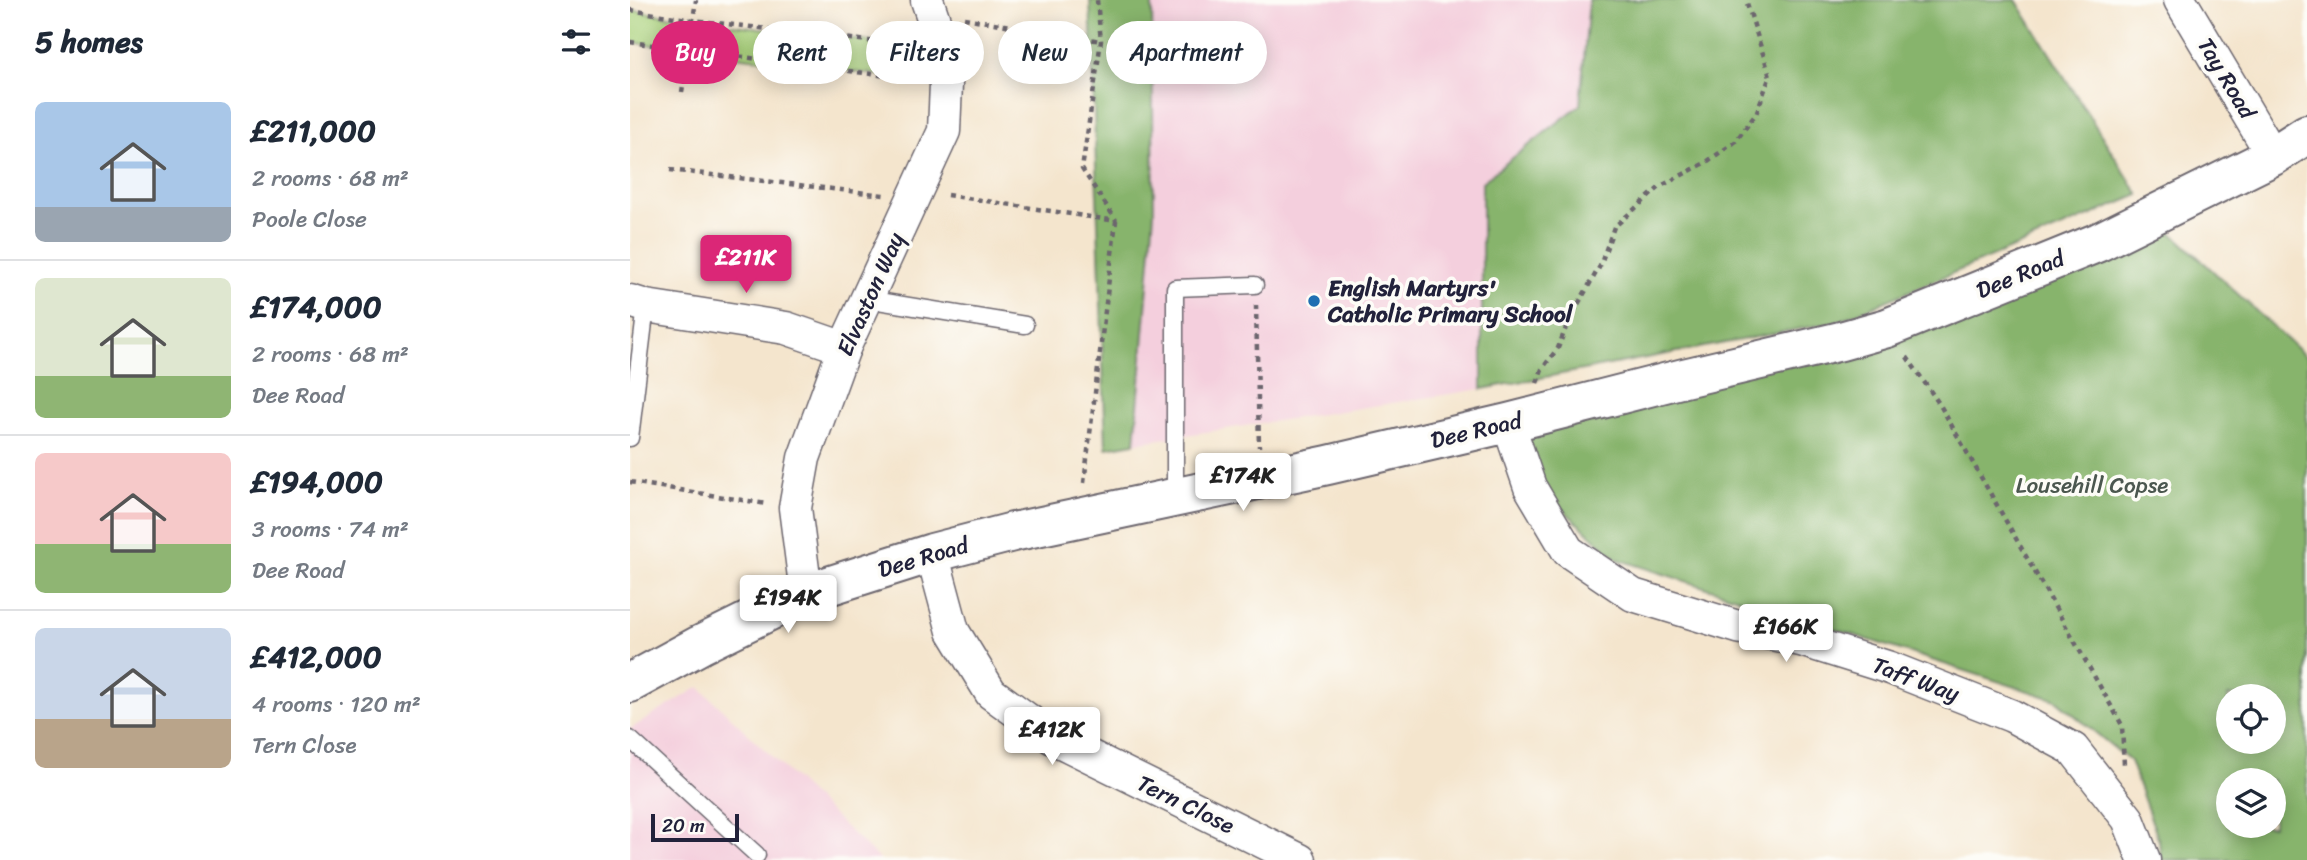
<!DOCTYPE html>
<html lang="en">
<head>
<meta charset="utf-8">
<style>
  body { margin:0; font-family:Sriracha,sans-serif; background:#f2f2f3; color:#1f2937; height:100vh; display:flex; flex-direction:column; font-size:26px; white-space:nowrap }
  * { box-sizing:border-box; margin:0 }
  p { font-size:23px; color:#747a83 }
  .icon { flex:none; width:38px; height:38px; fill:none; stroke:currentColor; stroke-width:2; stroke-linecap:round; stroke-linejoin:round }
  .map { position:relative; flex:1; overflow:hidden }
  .side { display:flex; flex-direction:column; background:#fff; width:630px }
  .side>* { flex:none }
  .top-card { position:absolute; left:21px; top:21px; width:665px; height:63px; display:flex; gap:14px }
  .fabs { position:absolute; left:1586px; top:684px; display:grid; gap:14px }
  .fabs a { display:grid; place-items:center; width:70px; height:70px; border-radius:50%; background:#fff; box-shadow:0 4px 18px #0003; font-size:35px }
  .scale { position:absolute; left:21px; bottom:18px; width:88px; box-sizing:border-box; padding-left:7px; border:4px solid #22223b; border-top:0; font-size:19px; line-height:24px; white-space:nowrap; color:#22223b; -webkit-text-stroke:5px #fdfcf7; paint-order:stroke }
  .price { position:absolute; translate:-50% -60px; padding:0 16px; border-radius:7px; background:#fff; color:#222; font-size:23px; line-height:46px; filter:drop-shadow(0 2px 4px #0008) }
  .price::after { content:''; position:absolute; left:50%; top:42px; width:21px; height:16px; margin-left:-10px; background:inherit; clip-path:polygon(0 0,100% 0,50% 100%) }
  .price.active { background:#db2777; color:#fff }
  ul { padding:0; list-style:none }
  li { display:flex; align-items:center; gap:21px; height:175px; padding:0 35px }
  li+li { border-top:2px solid #e0e1e3 }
  li span { display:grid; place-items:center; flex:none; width:196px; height:140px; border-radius:10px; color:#555 }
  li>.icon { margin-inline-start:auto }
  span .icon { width:84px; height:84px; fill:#fffc; stroke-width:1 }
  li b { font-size:30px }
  h2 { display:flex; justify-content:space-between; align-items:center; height:84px; padding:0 35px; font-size:30px }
  .tag { padding:0 24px; border-radius:32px; background:#fff; box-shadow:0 4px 18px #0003; font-size:24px; line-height:63px }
  .tag.active { background:#db2777; color:#fff }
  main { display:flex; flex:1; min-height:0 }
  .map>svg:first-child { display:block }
  .built { fill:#f4cfdd }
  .green { fill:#aad27d; stroke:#667a5c; stroke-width:2 }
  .forest { fill:#87b46c; stroke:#546b54; stroke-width:2; fill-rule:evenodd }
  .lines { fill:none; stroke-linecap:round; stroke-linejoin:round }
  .service-casing { stroke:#6c666e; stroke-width:19 }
  .minor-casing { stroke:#6c666e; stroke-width:35 }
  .tertiary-casing { stroke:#6c666e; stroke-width:42 }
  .path { stroke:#6c666e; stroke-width:4.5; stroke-dasharray:5 5; stroke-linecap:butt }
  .service { stroke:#fff; stroke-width:16 }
  .minor { stroke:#fff; stroke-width:32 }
  .tertiary { stroke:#fff; stroke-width:38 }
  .poi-dot { fill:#1f6fb2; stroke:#fdfcf7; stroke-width:2.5 }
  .labels { text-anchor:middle; stroke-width:7; stroke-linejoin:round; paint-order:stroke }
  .street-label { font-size:23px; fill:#22223b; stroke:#fdfcf7 }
  .poi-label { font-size:23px; font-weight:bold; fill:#22223b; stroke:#fdfcf7; text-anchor:start }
  .park-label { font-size:23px; fill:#4b574f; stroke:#fdfcf7 }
</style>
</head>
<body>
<main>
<section class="side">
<h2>5 homes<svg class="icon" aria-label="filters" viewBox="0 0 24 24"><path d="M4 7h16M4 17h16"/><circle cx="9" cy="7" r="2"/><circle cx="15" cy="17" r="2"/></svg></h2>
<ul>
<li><span style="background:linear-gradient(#a9c7e8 75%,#9aa5b1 0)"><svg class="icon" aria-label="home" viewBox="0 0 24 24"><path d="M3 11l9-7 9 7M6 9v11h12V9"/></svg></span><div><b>£211,000</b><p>2 rooms · 68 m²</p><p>Poole Close</p></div></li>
<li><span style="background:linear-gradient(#dfe7d0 70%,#8fb573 0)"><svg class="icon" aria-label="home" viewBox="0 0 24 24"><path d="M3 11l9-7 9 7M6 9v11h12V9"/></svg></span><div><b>£174,000</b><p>2 rooms · 68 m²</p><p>Dee Road</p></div></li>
<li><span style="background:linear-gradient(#f6c9c9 65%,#8fb573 0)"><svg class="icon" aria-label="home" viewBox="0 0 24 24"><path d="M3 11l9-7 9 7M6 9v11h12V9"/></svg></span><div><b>£194,000</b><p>3 rooms · 74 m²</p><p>Dee Road</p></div></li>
<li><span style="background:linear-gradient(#c9d6e8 65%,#b9a48a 0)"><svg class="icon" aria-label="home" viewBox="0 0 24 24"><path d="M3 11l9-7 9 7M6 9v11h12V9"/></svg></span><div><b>£412,000</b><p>4 rooms · 120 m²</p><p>Tern Close</p></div></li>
</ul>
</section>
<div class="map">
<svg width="1677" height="860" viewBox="0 0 1677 860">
  <rect width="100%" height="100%" fill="#fdfcf7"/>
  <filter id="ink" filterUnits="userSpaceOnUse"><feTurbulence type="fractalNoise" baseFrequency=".0143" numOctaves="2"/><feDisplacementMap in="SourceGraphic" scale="14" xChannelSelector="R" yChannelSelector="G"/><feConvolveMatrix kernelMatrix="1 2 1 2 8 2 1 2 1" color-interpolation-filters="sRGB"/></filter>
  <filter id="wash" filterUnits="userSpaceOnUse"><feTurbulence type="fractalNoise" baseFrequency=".00686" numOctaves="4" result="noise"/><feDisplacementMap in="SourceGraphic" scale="28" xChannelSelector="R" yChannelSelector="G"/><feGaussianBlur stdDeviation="1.57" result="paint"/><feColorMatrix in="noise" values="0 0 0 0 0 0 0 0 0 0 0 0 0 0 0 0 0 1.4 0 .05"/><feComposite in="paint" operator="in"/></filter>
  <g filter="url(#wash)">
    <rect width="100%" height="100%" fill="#f4e5cd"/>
    <!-- built -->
    <g class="built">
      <path d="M522 0H959L950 105 852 182V389L505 443 524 213Z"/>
      <path d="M69 687 250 860H0V729Z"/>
    </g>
    <!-- green -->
    <path class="green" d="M0 10 63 20 314 50 316 84 0 42Z"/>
    <!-- forest -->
    <g class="forest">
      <path d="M460 0H522L524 213 505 443 476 448Z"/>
      <path d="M959 0H1386L1509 195 1206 322 852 389V182L950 105Z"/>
      <path d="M1529 221 1677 358V860H1531L1529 841 1500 761 1426 700 987 559 920 498 886 431ZM1598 696H1643V742H1598ZM1598 780H1643V826H1598Z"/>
    </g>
  </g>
  <g filter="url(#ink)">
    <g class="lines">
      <defs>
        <g id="service">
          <path d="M236 299 395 325"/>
          <path d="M0 438 16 306"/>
          <path d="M545 498V288L625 285"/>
          <path d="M0 739 127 855"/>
        </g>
        <g id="minor">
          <path d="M1550 0 1643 156"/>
          <path d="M0 301 16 306 156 328 214 348"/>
          <path d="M878 423 900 487 938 551 1003 595 1108 627 1171 640 1260 668 1382 716 1443 749 1498 819 1514 860"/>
          <path d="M302 553 323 631 361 693 423 738 670 860"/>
          <path d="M176 593 165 508 174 458 214 348 314 131 316 84 314 50 297 0"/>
        </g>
        <path id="tertiary" d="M0 683 70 645 176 593 302 553 383 532 698 465 878 423 1054 378 1211 341 1257 328 1469 242 1643 156 1677 134"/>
      </defs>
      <!-- service casing -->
      <use href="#service" class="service-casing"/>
      <!-- minor casing -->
      <use href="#minor" class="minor-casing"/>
      <!-- tertiary casing -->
      <use href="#tertiary" class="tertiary-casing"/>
      <!-- path -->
      <g class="path">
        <path d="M467 0 471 41 452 169 486 220"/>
        <path d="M0 10 63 20 280 46"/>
        <path d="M334 18 471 41"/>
        <path d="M0 42 287 80"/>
        <path d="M52 92 66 0"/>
        <path d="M40 170 254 195"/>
        <path d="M317 195 486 221 454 483"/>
        <path d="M626 305 629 447"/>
        <path d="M1277 357 1310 405 1492 725 1494 765"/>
        <path d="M907 383 912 369 928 348 939 320 970 266 984 227 1031 186 1075 163 1105 142 1126 114 1140 76 1116 0"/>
        <path d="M0 482 137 504"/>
      </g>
      <!-- service -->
      <use href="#service" class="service"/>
      <!-- minor -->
      <use href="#minor" class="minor"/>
      <!-- tertiary -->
      <use href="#tertiary" class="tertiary"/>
    </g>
  </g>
  <!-- markers -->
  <circle class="poi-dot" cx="684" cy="301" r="7"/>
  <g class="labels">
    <!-- street labels -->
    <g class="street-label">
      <text transform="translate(1597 78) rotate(59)" y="8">Tay Road</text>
      <text transform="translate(1390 274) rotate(-22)" y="8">Dee Road</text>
      <text transform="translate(240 294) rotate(-66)" y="8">Elvaston Way</text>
      <text transform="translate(846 430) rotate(-13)" y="8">Dee Road</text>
      <text transform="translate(293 557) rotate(-16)" y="8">Dee Road</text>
      <text transform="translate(1286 679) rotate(20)" y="8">Taff Way</text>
      <text transform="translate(556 804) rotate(26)" y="8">Tern Close</text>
    </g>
    <!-- poi labels -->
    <g class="poi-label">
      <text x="698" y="296">English Martyrs'<tspan x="698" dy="26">Catholic Primary School</tspan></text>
    </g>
    <!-- park labels -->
    <g class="park-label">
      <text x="1462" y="493">Lousehill Copse</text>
    </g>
  </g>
</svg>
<div class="fabs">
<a><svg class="icon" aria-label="locate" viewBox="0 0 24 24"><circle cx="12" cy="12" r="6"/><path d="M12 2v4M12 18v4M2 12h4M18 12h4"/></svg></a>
<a><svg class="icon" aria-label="layers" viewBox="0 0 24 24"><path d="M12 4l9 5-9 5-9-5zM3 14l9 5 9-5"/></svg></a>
</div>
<div class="scale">20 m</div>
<b class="price active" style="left:116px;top:295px">£211K</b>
<b class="price" style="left:613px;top:513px">£174K</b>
<b class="price" style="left:158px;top:635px">£194K</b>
<b class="price" style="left:1156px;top:664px">£166K</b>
<b class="price" style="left:422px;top:767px">£412K</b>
<div class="top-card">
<a class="tag active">Buy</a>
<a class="tag">Rent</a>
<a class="tag">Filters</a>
<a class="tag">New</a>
<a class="tag">Apartment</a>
</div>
</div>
</main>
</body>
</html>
